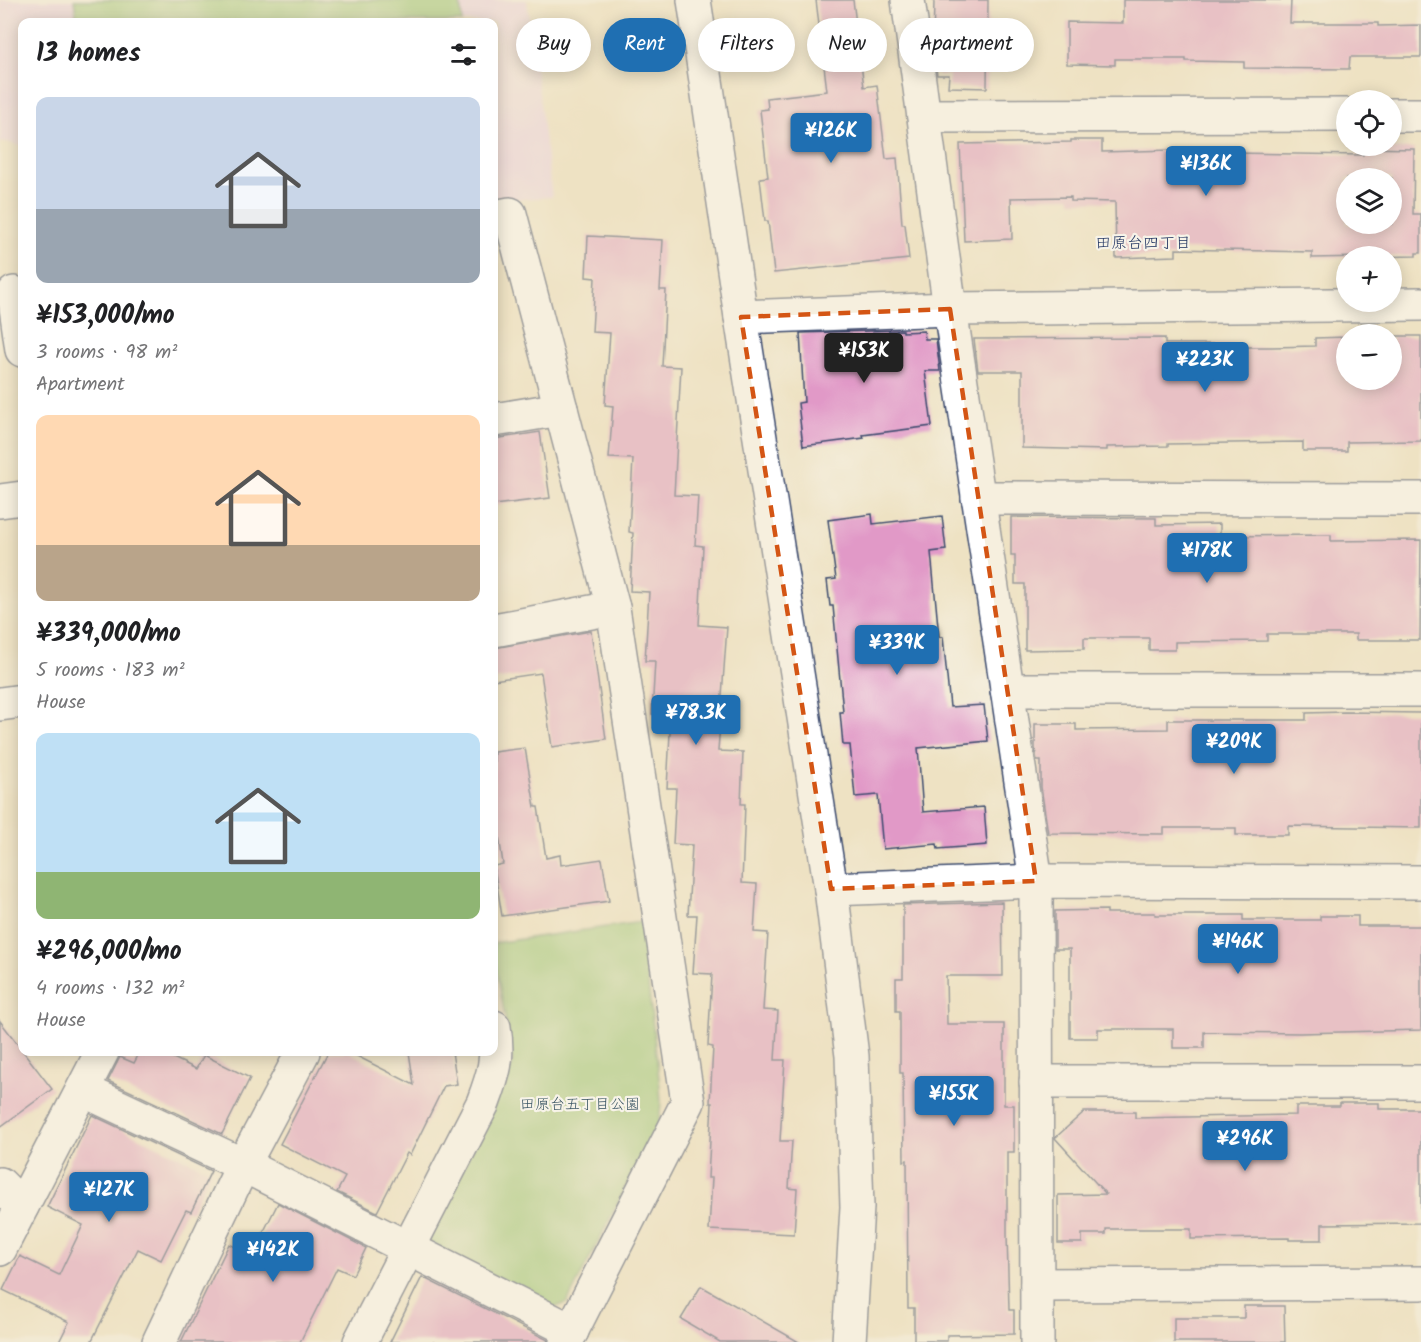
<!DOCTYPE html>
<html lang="en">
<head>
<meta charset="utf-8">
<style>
  body { margin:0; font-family:Kalam,"Klee One",sans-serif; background:#f2f2f2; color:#202124; height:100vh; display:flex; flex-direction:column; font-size:22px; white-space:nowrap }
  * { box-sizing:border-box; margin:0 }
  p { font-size:20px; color:#757577 }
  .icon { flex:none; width:33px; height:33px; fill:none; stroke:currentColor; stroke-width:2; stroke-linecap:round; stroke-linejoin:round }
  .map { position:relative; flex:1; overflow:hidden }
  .details { position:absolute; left:18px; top:18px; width:480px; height:1038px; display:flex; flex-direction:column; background:#fff; border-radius:12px; box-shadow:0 3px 15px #0003 }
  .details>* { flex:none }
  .hud { position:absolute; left:516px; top:18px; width:570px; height:54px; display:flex; gap:12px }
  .tools { position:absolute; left:1336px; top:90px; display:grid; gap:12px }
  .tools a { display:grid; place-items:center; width:66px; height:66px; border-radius:50%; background:#fff; box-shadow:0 3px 15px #0003; font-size:30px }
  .price { position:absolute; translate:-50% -51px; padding:0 14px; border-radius:6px; background:#1f6fb2; color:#fff; font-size:20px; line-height:39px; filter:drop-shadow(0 2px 3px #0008) }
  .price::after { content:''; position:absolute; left:50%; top:36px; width:18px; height:14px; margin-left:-9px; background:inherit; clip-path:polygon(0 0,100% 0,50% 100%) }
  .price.selected { background:#222; color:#fff }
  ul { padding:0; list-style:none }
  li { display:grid; align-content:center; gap:12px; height:318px; padding:0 18px }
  li span { display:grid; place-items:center; height:186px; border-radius:12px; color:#555 }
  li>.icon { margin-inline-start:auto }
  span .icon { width:108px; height:108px; fill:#fffc; stroke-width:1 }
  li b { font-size:26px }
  h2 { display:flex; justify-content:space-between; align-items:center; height:72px; padding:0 18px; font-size:26px }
  .tag { padding:0 21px; border-radius:27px; background:#fff; box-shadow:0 3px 15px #0003; font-size:21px; line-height:54px }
  .tag.selected { background:#1f6fb2; color:#fff }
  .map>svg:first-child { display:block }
  .built { fill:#ecd1ea }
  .green { fill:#97c777; stroke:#597b6a; stroke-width:1.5 }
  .building { fill:#e199c7; fill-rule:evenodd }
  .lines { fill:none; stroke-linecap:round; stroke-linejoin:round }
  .minor-casing { stroke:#3b4a6d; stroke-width:36 }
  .tertiary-casing { stroke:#3b4a6d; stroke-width:36 }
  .minor { stroke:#fff; stroke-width:33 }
  .tertiary { stroke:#fff; stroke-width:33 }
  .marked { fill:none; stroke:#d45514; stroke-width:4.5; stroke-dasharray:12 8; stroke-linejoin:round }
  .labels { text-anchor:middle; stroke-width:4.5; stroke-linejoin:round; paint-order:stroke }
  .park-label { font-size:15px; fill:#3a5564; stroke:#f7f3e8 }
  .neighbourhood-label { font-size:16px; fill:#1b2f5e; stroke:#f7f3e8 }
</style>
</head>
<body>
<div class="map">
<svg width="1421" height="1342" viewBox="0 0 1421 1342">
  <rect width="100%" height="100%" fill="#f7f3e8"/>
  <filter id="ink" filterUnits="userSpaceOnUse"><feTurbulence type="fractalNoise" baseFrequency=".0167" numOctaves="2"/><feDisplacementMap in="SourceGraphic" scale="12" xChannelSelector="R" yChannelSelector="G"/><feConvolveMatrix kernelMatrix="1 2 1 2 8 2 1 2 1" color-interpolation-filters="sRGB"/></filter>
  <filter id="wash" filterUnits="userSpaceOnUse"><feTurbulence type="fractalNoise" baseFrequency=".008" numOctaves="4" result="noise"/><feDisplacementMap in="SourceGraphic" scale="24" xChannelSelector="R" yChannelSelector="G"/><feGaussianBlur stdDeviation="1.35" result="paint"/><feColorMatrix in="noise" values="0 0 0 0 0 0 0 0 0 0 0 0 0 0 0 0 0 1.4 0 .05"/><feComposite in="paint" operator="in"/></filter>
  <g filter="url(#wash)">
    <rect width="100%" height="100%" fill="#eee2c3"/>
    <!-- built -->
    <path class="built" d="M0 0H527L552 197 494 201V22H22V146L7 142 0 143Z"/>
    <!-- green -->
    <g class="green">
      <path d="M74 0H460L462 22H77Z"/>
      <path d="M641 922 660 1087 661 1103 659 1122 567 1303 548 1310 426 1240 487 1120 513 1064 494 955V943Z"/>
    </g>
    <g id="blocks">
      <!-- building -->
      <g class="building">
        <path d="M816 0H853L864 87 877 85 886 159 897 158 902 224H905L909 259 774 273 768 221H765L760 178 768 177 760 110 768 109 767 98 827 91Z"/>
        <path d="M934 0H988L987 88 948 87 949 75H937L933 46Z"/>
        <path d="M1123 0H1291L1290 23H1378V26L1421 25V57H1350L1349 69 1244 68V62L1186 61V59H1115V65L1067 64V22L1123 23Z"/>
        <path d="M1071 140H1102V152L1171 150V152L1363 155V148L1414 149 1413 214H1421V253H1416V256L1312 258V252L1176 249V256L1116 258 1115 202 1071 201V197L1011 198 1012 239 964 241 960 144 1071 142ZM1347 178H1392V224H1347Z"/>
        <path d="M588 236 663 240 660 290H666L662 366 681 367 674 495 698 496 695 545 703 546 699 625 727 627 718 751 743 752 741 804H745L742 883 757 884 754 932 768 933 763 1010 778 1011 775 1060H785L780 1141H792L789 1188 797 1189 794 1234 709 1230 712 1178H708L712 1103H710L713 1047 708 1046 712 974 693 973 697 915H688L692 845 673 844 676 788H667L671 715 652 714 655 661H645L649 592 630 591 633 533 629 532 633 459 609 458 613 406 605 405 610 333 592 332 595 278 586 277Z"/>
        <path d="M903 330V332L924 331 925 339H936L940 371H925L932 426 863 435 864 438 803 446 798 403 804 402 800 333Z"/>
        <path d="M1392 336H1421V441L1347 442V451H1303V442L1168 444V446L1107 447V450L1022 448V371H978L974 339 1165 338V344H1235V347H1272L1315 346V338L1347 337V380H1392Z"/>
        <path d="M540 432 550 498 494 505V439Z"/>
        <path d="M872 514 873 524 942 516 946 550 931 552 939 637H943L950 707 984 705 988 741 918 748 923 812 984 807 987 845 938 849 937 844 883 849 878 795 855 797 850 745H843L840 712H843L833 606H830L827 580 836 579 828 520Z"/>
        <path d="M1011 517 1156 518V525L1220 524V536L1331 535V541L1421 540 1420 640H1356V634H1267V641L1175 642V650H1149V638H1084V649L1025 650V584H1015V555H1011Z"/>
        <path d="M591 631 606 739 552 747 541 673 494 680V648Z"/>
        <path d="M1345 712 1421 713V828L1288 826V835H1236V828H1164V834L1048 833 1041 787V761H1037L1035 748V724H1076V730L1168 729V720H1306V713Z"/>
        <path d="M525 748 535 807H538L546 858 560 855 561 865 602 859 609 901 502 916 494 866 503 864 494 801V752Z"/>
        <path d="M1002 902 1003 976H946L947 1024H1004V1105H1014V1152H1007V1234L1009 1310H1014V1334L947 1335V1341H914V1308H908L907 1160 904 1161 903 1073H900V1011H896V978H903V905Z"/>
        <path d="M1107 910V913H1155V915H1243V920H1320V916H1358V926H1421V1030L1300 1033 1204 1032V1048H1173V1029H1098V1038H1070V949H1055V911Z"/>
        <path d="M0 1021 52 1089 0 1127Z"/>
        <path d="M140 1052H161L196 1069 204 1055 250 1078 222 1134 108 1081 120 1057 134 1063Z"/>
        <path d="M328 1052H349L414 1085 409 1052H452L457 1084 444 1086 410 1155 407 1153 377 1212 337 1192 345 1177 280 1144Z"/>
        <path d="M1340 1103H1379V1109H1421V1223L1322 1224V1240H1289V1238L1191 1239V1229H1106V1234H1082V1243H1058V1195L1106 1194 1055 1138 1084 1112H1135V1118L1296 1115V1106H1340Z"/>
        <path d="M92 1115 211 1171 191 1212 186 1210 161 1260 138 1249 91 1342H59L69 1322 3 1290 20 1256 59 1275 83 1225 47 1207Z"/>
        <path d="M278 1203 366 1248 353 1275 337 1268 300 1342H181L229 1244 252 1255Z"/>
        <path d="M422 1277 548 1340 547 1342H390Z"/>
        <path d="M701 1286 799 1342H720L681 1319Z"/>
        <path d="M1244 1306H1284L1285 1342H1174V1318H1244Z"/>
      </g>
    </g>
  </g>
  <g filter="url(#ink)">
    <use href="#blocks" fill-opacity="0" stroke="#3b4a6d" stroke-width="1.5"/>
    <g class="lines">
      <defs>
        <g id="minor">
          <path d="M908 0 950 309 1036 881 1037 1342"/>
          <path d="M1392 115H1421"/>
          <path d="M924 116 1347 115"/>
          <path d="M494 217 510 214 613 608 688 1102 566 1342"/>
          <path d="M14 293 22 350"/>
          <path d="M741 317 950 309 1421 304"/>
          <path d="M494 420 561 409"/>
          <path d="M978 498 1421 499"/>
          <path d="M0 501 22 498"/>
          <path d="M494 630 613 608"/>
          <path d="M1007 690H1421"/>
          <path d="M0 704 22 701"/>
          <path d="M831 889 1036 881 1421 882"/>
          <path d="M1036 1082H1421"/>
          <path d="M83 1090 243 1165 572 1331"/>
          <path d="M0 1184 22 1206"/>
          <path d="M0 1249 102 1052"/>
          <path d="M1037 1285 1421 1283"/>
          <path d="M159 1342 243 1165 303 1052"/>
          <path d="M360 1342 483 1103C494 1074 499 1058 494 1027"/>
        </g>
        <path id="tertiary" d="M694 0 741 317 831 889 852 1056 857 1207 849 1342"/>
      </defs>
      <!-- minor casing -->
      <use href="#minor" class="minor-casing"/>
      <!-- tertiary casing -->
      <use href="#tertiary" class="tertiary-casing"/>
      <!-- minor -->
      <use href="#minor" class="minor"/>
      <!-- tertiary -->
      <use href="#tertiary" class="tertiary"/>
    </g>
  </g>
  <!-- marked area -->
  <path d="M0 0H1421V1342H0ZM950 309 1036 881 831 889 741 317Z" fill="#eee2c3" fill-opacity=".55" fill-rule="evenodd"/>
  <path class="marked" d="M950 309 1036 881 831 889 741 317Z"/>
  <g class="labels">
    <!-- park labels -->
    <g class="park-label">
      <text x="580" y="1109">田原台五丁目公園</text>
    </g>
    <!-- neighbourhood labels -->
    <g class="neighbourhood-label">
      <text x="1143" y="248">田原台四丁目</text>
    </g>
  </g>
</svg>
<div class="tools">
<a><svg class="icon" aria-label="locate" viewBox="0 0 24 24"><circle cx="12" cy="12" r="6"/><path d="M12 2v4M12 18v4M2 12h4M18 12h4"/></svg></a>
<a><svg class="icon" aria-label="layers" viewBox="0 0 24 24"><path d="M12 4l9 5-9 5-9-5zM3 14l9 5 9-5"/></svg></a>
<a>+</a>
<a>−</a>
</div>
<b class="price" style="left:831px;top:164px">¥126K</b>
<b class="price" style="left:1206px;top:197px">¥136K</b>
<b class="price selected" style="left:864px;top:384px">¥153K</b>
<b class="price" style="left:1205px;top:393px">¥223K</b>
<b class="price" style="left:1207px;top:584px">¥178K</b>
<b class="price" style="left:897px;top:676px">¥339K</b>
<b class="price" style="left:696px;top:746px">¥78.3K</b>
<b class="price" style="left:1234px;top:775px">¥209K</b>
<b class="price" style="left:1238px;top:975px">¥146K</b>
<b class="price" style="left:954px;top:1127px">¥155K</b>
<b class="price" style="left:1245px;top:1172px">¥296K</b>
<b class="price" style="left:109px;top:1223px">¥127K</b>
<b class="price" style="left:273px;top:1283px">¥142K</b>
<div class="hud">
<a class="tag">Buy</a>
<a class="tag selected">Rent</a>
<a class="tag">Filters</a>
<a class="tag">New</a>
<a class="tag">Apartment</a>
</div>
<section class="details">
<h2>13 homes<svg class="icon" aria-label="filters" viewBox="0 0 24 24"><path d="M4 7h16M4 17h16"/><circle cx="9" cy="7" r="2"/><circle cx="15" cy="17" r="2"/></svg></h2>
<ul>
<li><span style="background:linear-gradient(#c9d6e8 60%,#9aa5b1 0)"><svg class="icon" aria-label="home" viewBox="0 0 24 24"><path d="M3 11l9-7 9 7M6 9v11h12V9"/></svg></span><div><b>¥153,000/mo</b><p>3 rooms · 98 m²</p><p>Apartment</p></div></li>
<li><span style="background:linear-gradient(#ffd9b3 70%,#b9a48a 0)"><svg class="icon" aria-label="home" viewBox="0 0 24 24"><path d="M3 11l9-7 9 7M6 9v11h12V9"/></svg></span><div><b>¥339,000/mo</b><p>5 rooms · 183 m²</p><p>House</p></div></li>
<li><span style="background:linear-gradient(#bfe0f5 75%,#8fb573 0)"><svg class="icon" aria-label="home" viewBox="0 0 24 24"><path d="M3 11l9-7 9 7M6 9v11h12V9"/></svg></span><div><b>¥296,000/mo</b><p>4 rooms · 132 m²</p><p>House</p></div></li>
</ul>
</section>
</div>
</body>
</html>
